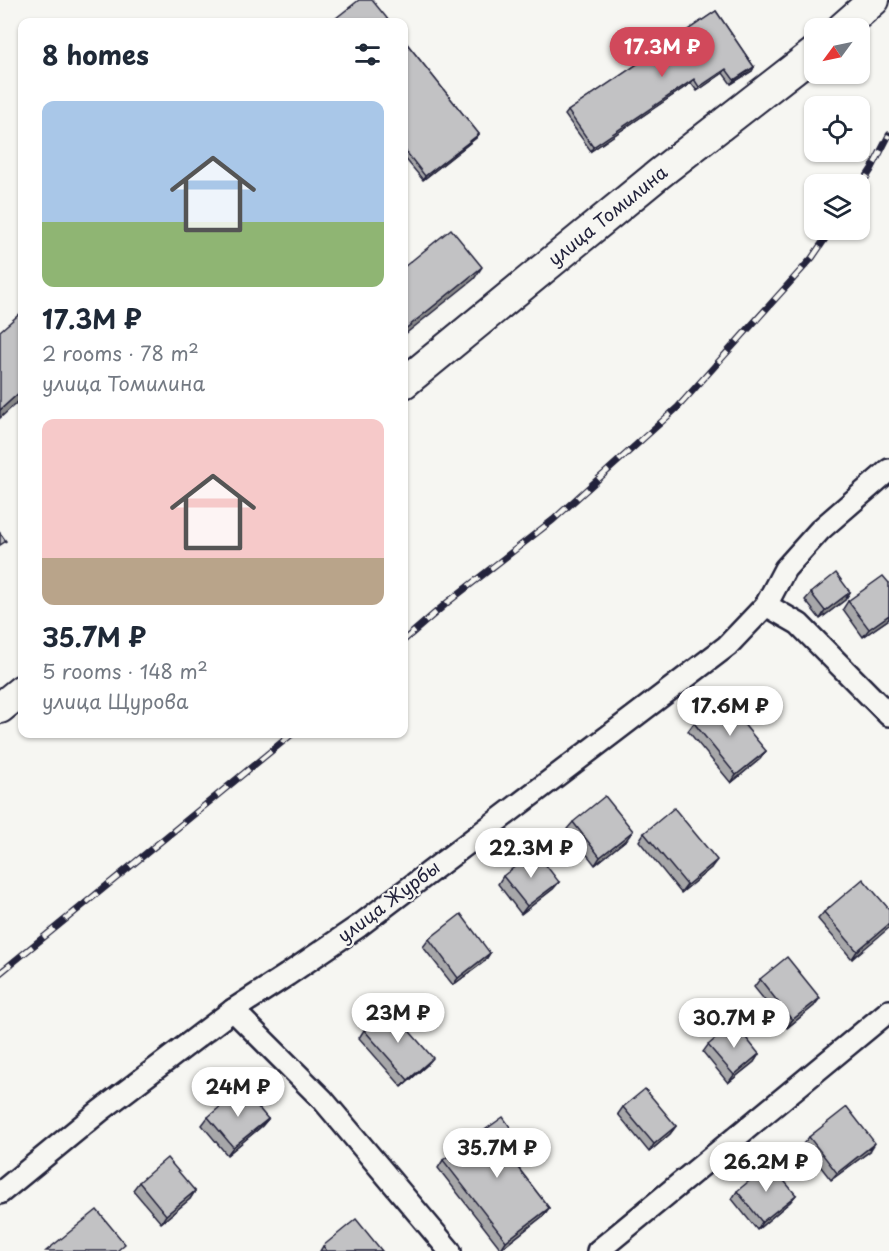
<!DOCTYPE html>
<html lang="en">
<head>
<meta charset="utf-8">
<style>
  body { margin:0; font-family:"Playpen Sans",sans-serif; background:#f6f6f7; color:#1f2937; height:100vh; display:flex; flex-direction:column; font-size:22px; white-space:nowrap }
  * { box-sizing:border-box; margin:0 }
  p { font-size:20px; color:#747a83 }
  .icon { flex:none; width:33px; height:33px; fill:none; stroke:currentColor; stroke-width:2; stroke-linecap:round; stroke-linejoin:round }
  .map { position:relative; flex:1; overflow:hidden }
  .side { position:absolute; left:18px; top:18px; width:390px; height:720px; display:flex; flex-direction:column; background:#fff; border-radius:12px; box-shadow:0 2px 4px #0004 }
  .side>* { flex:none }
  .needle { width:39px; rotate:237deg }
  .controls { position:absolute; left:804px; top:18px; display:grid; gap:12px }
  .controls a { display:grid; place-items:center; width:66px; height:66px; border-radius:12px; background:#fff; box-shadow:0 2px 4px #0004; font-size:30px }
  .price { position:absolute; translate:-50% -51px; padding:0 14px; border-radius:21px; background:#fff; color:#222; font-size:20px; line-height:39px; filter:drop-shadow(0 2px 3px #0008) }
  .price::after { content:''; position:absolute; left:50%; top:36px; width:18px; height:14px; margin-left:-9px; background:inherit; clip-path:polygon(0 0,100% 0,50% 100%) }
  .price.current { background:#d1495b; color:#fff }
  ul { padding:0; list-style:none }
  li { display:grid; align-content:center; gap:12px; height:318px; padding:0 24px }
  li span { display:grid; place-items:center; height:186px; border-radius:12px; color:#555 }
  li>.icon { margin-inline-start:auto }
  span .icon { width:108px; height:108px; fill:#fffc; stroke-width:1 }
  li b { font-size:26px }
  h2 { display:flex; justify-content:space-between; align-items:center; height:72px; padding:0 24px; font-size:26px }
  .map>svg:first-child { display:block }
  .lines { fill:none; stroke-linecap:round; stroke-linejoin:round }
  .street-casing { stroke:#22223b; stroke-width:26 }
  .secondary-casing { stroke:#22223b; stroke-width:34 }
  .street { stroke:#f6f6f2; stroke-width:21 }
  .secondary { stroke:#f6f6f2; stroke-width:30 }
  .rail-casing { stroke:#22223b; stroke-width:7 }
  .rail { stroke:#f6f6f2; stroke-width:4.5; stroke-dasharray:14; stroke-linecap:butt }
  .wall { fill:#a7a7a9; stroke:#22223b; stroke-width:1.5 }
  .shaded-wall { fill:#888889; stroke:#22223b; stroke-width:1.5 }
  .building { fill:#c2c2c4; stroke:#22223b; stroke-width:1.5 }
  .labels { text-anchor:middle; stroke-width:4.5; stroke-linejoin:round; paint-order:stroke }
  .street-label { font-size:18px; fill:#22223b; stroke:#f6f6f2 }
</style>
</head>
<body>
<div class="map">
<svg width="889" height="1251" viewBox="0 0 889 1251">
  <rect width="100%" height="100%" fill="#f6f6f2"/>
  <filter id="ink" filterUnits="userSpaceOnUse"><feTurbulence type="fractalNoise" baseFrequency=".0167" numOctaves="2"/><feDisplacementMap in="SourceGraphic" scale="12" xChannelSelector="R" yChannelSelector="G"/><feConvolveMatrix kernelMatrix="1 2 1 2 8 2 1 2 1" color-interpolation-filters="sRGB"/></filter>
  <g filter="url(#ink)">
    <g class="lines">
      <defs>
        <g id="street">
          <path d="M766 605 799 624 889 715"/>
          <path d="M233 1010 323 1100 450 1251"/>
          <path d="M0 1193 100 1111 233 1010 287 975 359 926 727 646 766 605 785 569 820 530 889 470"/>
          <path d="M598 1251 889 1011"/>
        </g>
        <g id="secondary">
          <path d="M842 28 874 0"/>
          <path d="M404 383 660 173 814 53"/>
          <path d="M0 708 22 690"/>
        </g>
      </defs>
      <!-- street casing -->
      <use href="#street" class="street-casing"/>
      <!-- secondary casing -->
      <use href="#secondary" class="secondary-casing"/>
      <!-- street -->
      <use href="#street" class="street"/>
      <!-- secondary -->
      <use href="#secondary" class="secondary"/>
      <defs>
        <g id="rail">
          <path d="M860 187 871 170 889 135"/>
          <path d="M404 640 448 602 553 520 678 407 812 258 831 230"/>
          <path d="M0 973 292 734"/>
        </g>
      </defs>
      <!-- rail casing -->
      <use href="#rail" class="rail-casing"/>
      <!-- rail -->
      <use href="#rail" class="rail"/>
    </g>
    <!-- wall -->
    <g class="wall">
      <path d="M716 11 754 67 752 71 731 84 723 73 697 91 691 83 591 151 565 115 568 111Z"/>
      <path d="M404 40 479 134 476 138 423 180 404 157Z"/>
      <path d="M889 583V619L863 637 843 609 848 601Z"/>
      <path d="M850 592 845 600 820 619 805 600 811 593Z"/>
      <path d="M694 723 766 751 760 759 731 783 688 731Z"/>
      <path d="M573 822 627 839 595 865 567 829Z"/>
      <path d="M644 833 711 868 681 893 639 841Z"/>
      <path d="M503 876 559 882 553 889 521 914 498 884Z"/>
      <path d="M889 909 852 959 818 919 824 912Z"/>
      <path d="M429 939 490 953 485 961 453 985 423 947Z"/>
      <path d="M760 979 814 1006 787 1028 754 987Z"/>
      <path d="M364 1030 427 1065 402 1087 359 1038Z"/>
      <path d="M708 1045 759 1054 754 1062 728 1083 703 1052Z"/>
      <path d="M623 1107 676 1126 670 1134 649 1152 618 1114Z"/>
      <path d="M208 1117 268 1119 262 1126 227 1155 202 1125Z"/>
      <path d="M809 1137 870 1151 831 1180 803 1144Z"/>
      <path d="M522 1144 517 1152 510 1157 549 1208 543 1216 501 1249 438 1168 443 1160Z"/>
      <path d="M139 1182 195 1191 190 1199 161 1223 133 1190Z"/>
      <path d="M737 1191 796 1195 790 1202 757 1230 732 1199Z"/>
      <path d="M323 1246 382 1251H320Z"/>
    </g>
    <!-- shaded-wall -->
    <g class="shaded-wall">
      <path d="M754 67 752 71 731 84 734 80Z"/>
      <path d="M726 69 723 73 697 91 699 87Z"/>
      <path d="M694 79 691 83 591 151 593 147Z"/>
      <path d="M479 134 476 138 423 180 425 176Z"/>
      <path d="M482 267 474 279 404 335V330Z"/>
      <path d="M22 390V398L0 418V410Z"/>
      <path d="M850 592 845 600 820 619 825 611Z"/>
      <path d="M889 615V619L863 637 869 629Z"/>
      <path d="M766 751 760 759 731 783 736 775Z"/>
      <path d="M633 831 627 839 595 865 600 857Z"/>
      <path d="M717 860 711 868 681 893 687 885Z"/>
      <path d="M559 882 553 889 521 914 527 906Z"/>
      <path d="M889 924V928L852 959 857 951Z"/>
      <path d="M490 953 485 961 453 985 458 978Z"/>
      <path d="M820 998 814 1006 787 1028 792 1020Z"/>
      <path d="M759 1054 754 1062 728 1083 734 1075Z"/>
      <path d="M433 1058 427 1065 402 1087 408 1080Z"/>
      <path d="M268 1119 262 1126 227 1155 233 1147Z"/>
      <path d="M676 1126 670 1134 649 1152 654 1144Z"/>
      <path d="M875 1143 870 1151 831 1180 837 1173Z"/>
      <path d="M522 1144 517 1152 502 1162 508 1155Z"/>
      <path d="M195 1191 190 1199 161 1223 166 1215Z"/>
      <path d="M796 1195 790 1202 757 1230 762 1222Z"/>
      <path d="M549 1208 543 1216 501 1249 506 1241Z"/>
    </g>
    <!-- building -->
    <g class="building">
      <path d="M359 0H372L390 22H331Z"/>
      <path d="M716 11 754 67 734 80 726 69 699 87 694 79 593 147 568 111Z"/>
      <path d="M404 40 479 134 425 176 404 149Z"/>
      <path d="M451 229 482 267 404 330V267Z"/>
      <path d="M22 312V390L0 410V331Z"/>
      <path d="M0 533 6 541 0 545Z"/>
      <path d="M836 573 850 592 825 611 811 593Z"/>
      <path d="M883 576 889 583V615L869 629 848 601Z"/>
      <path d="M723 699 766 751 736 775 694 723Z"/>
      <path d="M605 796 633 831 600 857 573 822Z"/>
      <path d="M674 808 717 860 687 885 644 833Z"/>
      <path d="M535 851 559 882 527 906 503 876Z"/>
      <path d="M863 879 889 909V924L857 951 824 912Z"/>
      <path d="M461 914 490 953 458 978 429 939Z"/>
      <path d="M787 957 820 998 792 1020 760 979Z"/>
      <path d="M389 1008 433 1058 408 1080 364 1030Z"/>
      <path d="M734 1023 759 1054 734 1075 708 1045Z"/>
      <path d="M242 1088 268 1119 233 1147 208 1117Z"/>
      <path d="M645 1089 676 1126 654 1144 623 1107Z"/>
      <path d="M847 1107 875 1143 837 1173 809 1137Z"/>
      <path d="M503 1117 522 1144 508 1155 549 1208 506 1241 443 1160Z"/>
      <path d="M167 1158 195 1191 166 1215 139 1182Z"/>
      <path d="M770 1164 796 1195 762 1222 737 1191Z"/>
      <path d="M97 1210 125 1244 117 1251H46Z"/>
      <path d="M356 1219 382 1251H327L323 1246Z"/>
    </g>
  </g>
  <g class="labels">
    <!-- street labels -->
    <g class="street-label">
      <text transform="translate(608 216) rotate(-39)" y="6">улица Томилина</text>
      <text transform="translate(389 902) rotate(-37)" y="6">улица Журбы</text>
    </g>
  </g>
</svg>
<div class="controls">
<a><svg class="needle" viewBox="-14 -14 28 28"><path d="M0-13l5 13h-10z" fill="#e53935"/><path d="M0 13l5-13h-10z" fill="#747a83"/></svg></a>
<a><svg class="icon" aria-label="locate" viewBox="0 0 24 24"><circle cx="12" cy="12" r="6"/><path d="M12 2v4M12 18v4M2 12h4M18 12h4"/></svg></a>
<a><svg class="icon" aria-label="layers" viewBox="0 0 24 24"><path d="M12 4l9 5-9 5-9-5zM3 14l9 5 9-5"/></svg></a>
</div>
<b class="price current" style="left:662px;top:78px">17.3M ₽</b>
<b class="price" style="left:730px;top:737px">17.6M ₽</b>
<b class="price" style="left:531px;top:879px">22.3M ₽</b>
<b class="price" style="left:398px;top:1044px">23M ₽</b>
<b class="price" style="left:734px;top:1049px">30.7M ₽</b>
<b class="price" style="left:238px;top:1118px">24M ₽</b>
<b class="price" style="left:497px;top:1179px">35.7M ₽</b>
<b class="price" style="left:766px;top:1193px">26.2M ₽</b>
<section class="side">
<h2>8 homes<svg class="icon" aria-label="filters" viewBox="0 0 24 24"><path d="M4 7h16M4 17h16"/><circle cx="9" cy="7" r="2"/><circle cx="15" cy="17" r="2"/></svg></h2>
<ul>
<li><span style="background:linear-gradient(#a9c7e8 65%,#8fb573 0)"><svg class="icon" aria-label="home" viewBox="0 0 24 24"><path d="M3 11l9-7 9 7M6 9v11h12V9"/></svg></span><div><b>17.3M ₽</b><p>2 rooms · 78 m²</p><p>улица Томилина</p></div></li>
<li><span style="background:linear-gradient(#f6c9c9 75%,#b9a48a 0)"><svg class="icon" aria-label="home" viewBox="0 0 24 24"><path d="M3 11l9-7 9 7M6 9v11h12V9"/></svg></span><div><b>35.7M ₽</b><p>5 rooms · 148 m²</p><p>улица Щурова</p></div></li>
</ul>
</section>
</div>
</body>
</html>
